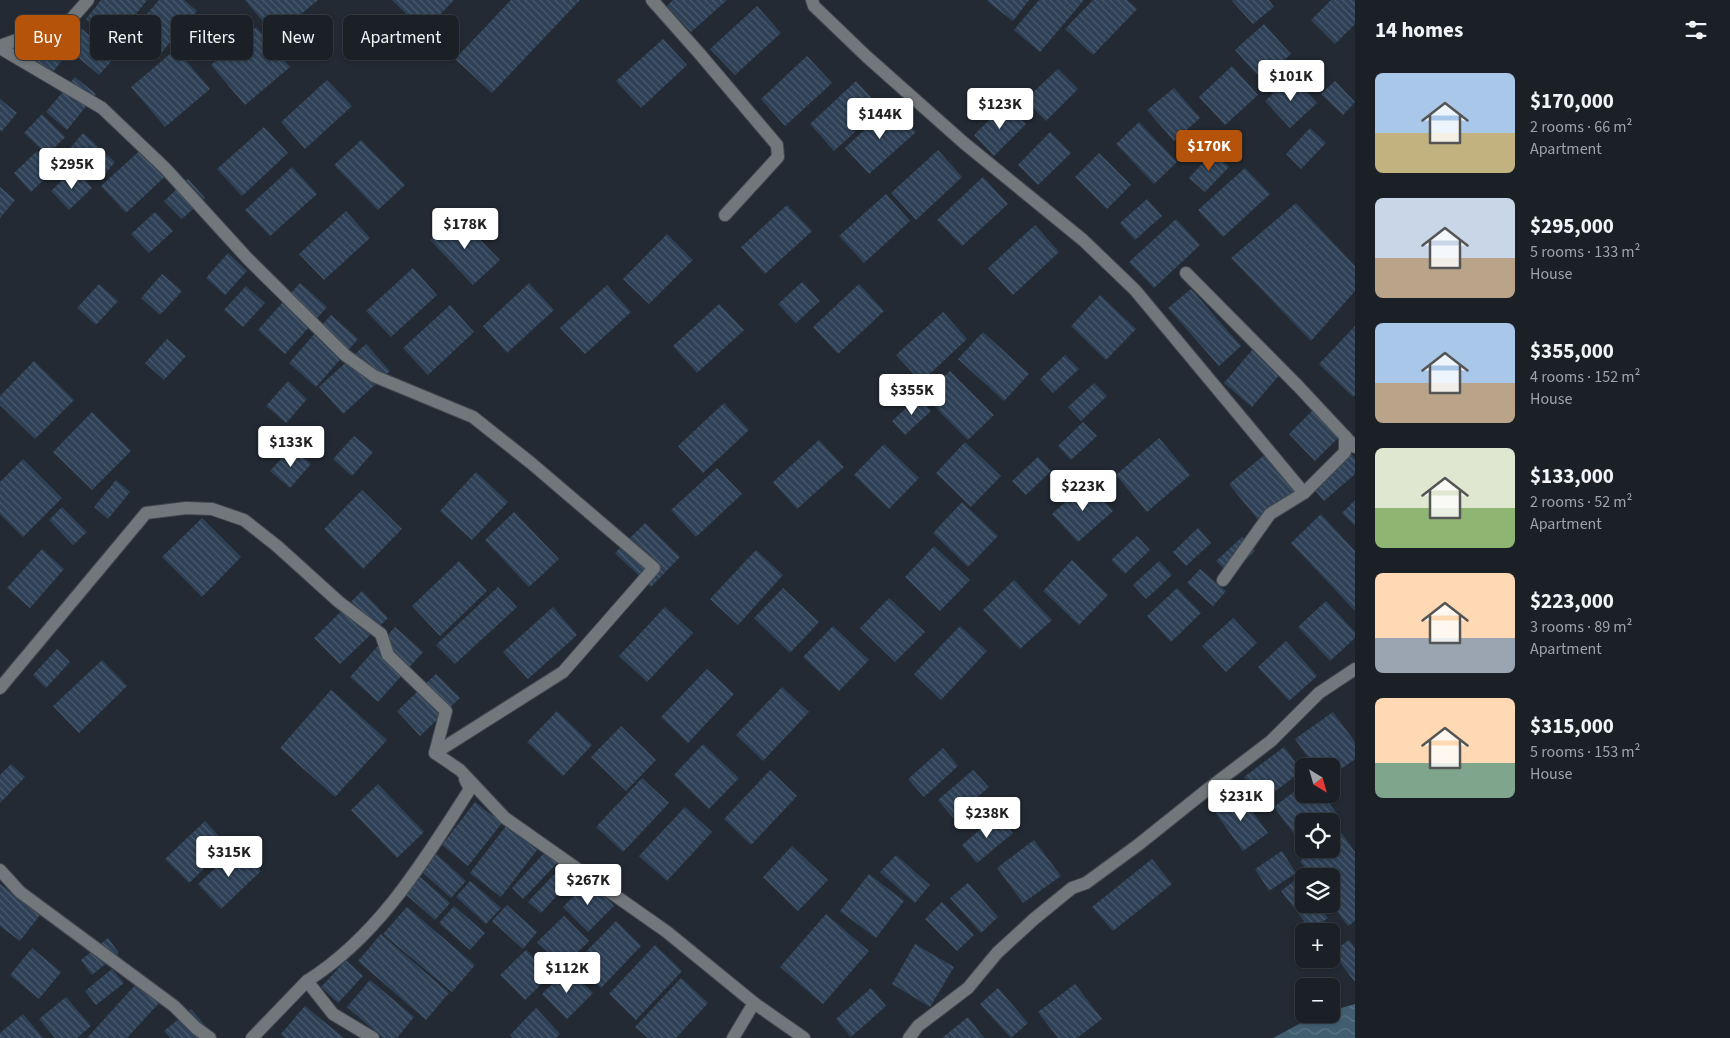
<!DOCTYPE html>
<html lang="en">
<head>
<meta charset="utf-8">
<style>
  body { margin:0; font-family:"Source Sans 3",sans-serif; background:#23282e; color:#f1f3f6; height:100vh; display:flex; flex-direction:column; font-size:19px; white-space:nowrap }
  * { box-sizing:border-box; margin:0 }
  p { font-size:16px; color:#9fa3a7 }
  .icon { flex:none; width:28px; height:28px; fill:none; stroke:currentColor; stroke-width:2; stroke-linecap:round; stroke-linejoin:round }
  .map { position:relative; flex:1; overflow:hidden }
  .details { display:flex; flex-direction:column; background:#1a2026; width:375px }
  .details>* { flex:none }
  .top-card { position:absolute; left:15px; top:15px; width:475px; height:45px; display:flex; gap:10px }
  .needle { width:32px; rotate:143deg }
  .tools { position:absolute; left:1295px; top:758px; display:grid; gap:10px }
  .tools a { display:grid; place-items:center; width:45px; height:45px; border-radius:8px; background:#1a2026; box-shadow:0 1px 4px #0004,0 0 0 1px #383e43; font-size:25px }
  .price { position:absolute; translate:-50% -42px; padding:0 11px; border-radius:5px; background:#fff; color:#222; font-size:16px; line-height:32px; filter:drop-shadow(0 1px 2px #0008) }
  .price::after { content:''; position:absolute; left:50%; top:30px; width:15px; height:11px; margin-left:-8px; background:inherit; clip-path:polygon(0 0,100% 0,50% 100%) }
  .price.selected { background:#b45309; color:#fff }
  ul { padding:0; list-style:none }
  li { display:flex; align-items:center; gap:15px; height:125px; padding:0 20px }
  li span { display:grid; place-items:center; flex:none; width:140px; height:100px; border-radius:8px; color:#555 }
  li>.icon { margin-inline-start:auto }
  span .icon { width:60px; height:60px; fill:#fffc; stroke-width:1 }
  li b { font-size:21px }
  h2 { display:flex; justify-content:space-between; align-items:center; height:60px; padding:0 20px; font-size:21px }
  .tag { padding:0 18px; border-radius:8px; background:#1a2026; box-shadow:0 1px 4px #0004,0 0 0 1px #383e43; font-size:18px; line-height:45px }
  .tag.selected { background:#b45309; color:#fff }
  main { display:flex; flex:1; min-height:0 }
  .map>svg:first-child { display:block }
  .water { fill:url(#water-waves) }
  .building { fill:url(#building-back-hatch) }
  .lines { fill:none; stroke-linecap:round; stroke-linejoin:round }
  .minor-casing { stroke:#414851; stroke-width:14 }
  .minor { stroke:#72777b; stroke-width:12 }
</style>
</head>
<body>
<main>
<div class="map">
<svg width="1355" height="1038" viewBox="0 0 1355 1038">
  <defs>
    <pattern id="water-waves" width="16" height="10" patternUnits="userSpaceOnUse" patternTransform="scale(1.25)"><rect width="16" height="10" fill="#415e70"/><path d="M0 5q4-4 8 0t8 0" fill="none" stroke="#5c7585"/></pattern>
    <pattern id="building-back-hatch" width="6" height="6" patternUnits="userSpaceOnUse" patternTransform="scale(1.25)"><rect width="6" height="6" fill="#2e4056"/><path d="M-1 5l2 2M0 0l6 6M5-1l2 2" fill="none" stroke="#4c5c6e"/></pattern>
  </defs>
  <rect width="100%" height="100%" fill="#232a33"/>
  <!-- water -->
  <path class="water" d="M1355 1004V1038H1273L1314 1016 1331 1014V1011Z"/>
  <!-- building -->
  <g class="building">
    <path d="M101 0H147L114 42 86 19Z"/>
    <path d="M159 0H184L197 11 156 59 128 36Z"/>
    <path d="M245 0H318L275 36Z"/>
    <path d="M392 0H454L424 31Z"/>
    <path d="M511 0H580L492 93 455 59Z"/>
    <path d="M673 0H727L691 32 667 6Z"/>
    <path d="M988 0H1029L1013 21 987 1Z"/>
    <path d="M1039 0H1084L1040 52 1014 30Z"/>
    <path d="M1093 0H1127L1137 9 1093 55 1065 29Z"/>
    <path d="M1233 0H1269L1274 7 1253 24 1232 1Z"/>
    <path d="M1331 0H1355V24L1335 44 1311 20Z"/>
    <path d="M757 6 781 33 735 75 710 49Z"/>
    <path d="M1264 24 1291 54 1262 80 1235 50Z"/>
    <path d="M256 27 290 67 245 105 211 65Z"/>
    <path d="M82 29 115 57 99 75 66 47Z"/>
    <path d="M38 39 63 59 47 80 22 59Z"/>
    <path d="M663 39 687 65 641 108 616 81Z"/>
    <path d="M176 49 210 89 165 127 131 87Z"/>
    <path d="M807 56 832 83 785 126 761 99Z"/>
    <path d="M1232 66 1258 95 1225 125 1199 97Z"/>
    <path d="M1058 69 1078 89 1046 121 1025 100Z"/>
    <path d="M1292 76 1317 103 1290 128 1265 101Z"/>
    <path d="M75 77 96 94 67 130 46 112Z"/>
    <path d="M327 80 352 106 305 149 281 122Z"/>
    <path d="M856 81 881 108 834 151 810 124Z"/>
    <path d="M1335 81 1355 102 1343 115 1321 94Z"/>
    <path d="M1174 88 1200 118 1174 141 1147 110Z"/>
    <path d="M0 99 17 113 2 131 0 130Z"/>
    <path d="M1006 103 1026 124 994 156 974 135Z"/>
    <path d="M891 105 916 132 869 174 845 148Z"/>
    <path d="M42 114 65 137 47 155 24 133Z"/>
    <path d="M1139 122 1177 162 1154 184 1116 144Z"/>
    <path d="M264 127 288 153 242 196 217 169Z"/>
    <path d="M1310 128 1326 143 1301 169 1286 154Z"/>
    <path d="M1050 132 1071 153 1038 185 1018 165Z"/>
    <path d="M83 133 115 162 100 180 67 152Z"/>
    <path d="M361 140 405 185 378 210 334 165Z"/>
    <path d="M148 143 172 170 126 213 101 186Z"/>
    <path d="M938 150 962 177 916 220 891 193Z"/>
    <path d="M37 151 55 169 31 192 14 173Z"/>
    <path d="M1213 152 1229 167 1205 192 1189 178Z"/>
    <path d="M1099 153 1131 185 1107 209 1075 177Z"/>
    <path d="M292 167 317 194 270 236 245 210Z"/>
    <path d="M1245 168 1270 194 1223 237 1198 210Z"/>
    <path d="M74 169 92 188 69 210 51 191Z"/>
    <path d="M983 177 1008 204 962 246 937 220Z"/>
    <path d="M188 179 205 198 182 219 164 201Z"/>
    <path d="M0 187 15 200 0 218Z"/>
    <path d="M886 194 910 221 864 263 839 236Z"/>
    <path d="M1147 199 1162 216 1135 240 1120 223Z"/>
    <path d="M1296 203 1355 266V291L1311 341 1231 258Z"/>
    <path d="M787 205 812 231 765 274 741 247Z"/>
    <path d="M346 211 370 238 324 280 299 254Z"/>
    <path d="M155 212 173 231 149 253 131 234Z"/>
    <path d="M456 215 500 260 473 285 430 240Z"/>
    <path d="M1176 219 1200 245 1154 288 1129 262Z"/>
    <path d="M1035 225 1059 252 1013 295 988 268Z"/>
    <path d="M667 234 693 260 649 304 623 279Z"/>
    <path d="M228 253 247 271 225 295 206 278Z"/>
    <path d="M413 268 437 295 391 337 366 311Z"/>
    <path d="M162 274 182 291 160 315 141 298Z"/>
    <path d="M802 282 820 301 796 323 778 304Z"/>
    <path d="M300 283 327 307 285 354 258 330Z"/>
    <path d="M529 283 554 310 507 353 483 326Z"/>
    <path d="M99 284 118 301 96 325 77 308Z"/>
    <path d="M859 284 884 311 838 354 813 327Z"/>
    <path d="M607 285 631 312 585 354 560 328Z"/>
    <path d="M246 286 265 303 243 327 224 310Z"/>
    <path d="M1191 289 1241 346 1219 366 1168 308Z"/>
    <path d="M1100 295 1136 329 1106 360 1071 326Z"/>
    <path d="M719 304 744 330 697 373 673 346Z"/>
    <path d="M450 305 474 332 428 375 403 348Z"/>
    <path d="M943 312 967 339 921 382 896 355Z"/>
    <path d="M331 315 358 339 316 387 289 363Z"/>
    <path d="M1355 326V395L1353 397 1319 364Z"/>
    <path d="M983 332 1029 374 1004 401 958 359Z"/>
    <path d="M167 339 186 356 164 380 145 363Z"/>
    <path d="M366 344 390 371 343 414 319 387Z"/>
    <path d="M1253 349 1281 373 1252 407 1224 383Z"/>
    <path d="M1065 355 1079 369 1053 393 1040 379Z"/>
    <path d="M34 361 74 400 35 439 0 405V396Z"/>
    <path d="M950 371 994 415 968 440 924 396Z"/>
    <path d="M288 381 307 399 286 423 266 406Z"/>
    <path d="M1094 383 1107 396 1081 421 1068 407Z"/>
    <path d="M918 397 931 411 905 435 892 421Z"/>
    <path d="M724 403 749 430 703 473 678 446Z"/>
    <path d="M1312 411 1339 437 1315 461 1289 434Z"/>
    <path d="M92 412 131 451 92 490 53 452Z"/>
    <path d="M1083 422 1097 436 1071 460 1058 446Z"/>
    <path d="M354 436 373 452 352 476 333 459Z"/>
    <path d="M1159 438 1190 475 1147 512 1116 475Z"/>
    <path d="M819 440 844 467 797 509 773 482Z"/>
    <path d="M965 442 1001 476 971 507 936 473Z"/>
    <path d="M884 444 919 478 889 509 854 475Z"/>
    <path d="M292 447 311 464 290 488 270 471Z"/>
    <path d="M1273 448 1303 485 1259 521 1229 484Z"/>
    <path d="M1350 453 1355 458V474L1324 501 1312 487Z"/>
    <path d="M1038 457 1051 471 1026 495 1012 481Z"/>
    <path d="M23 459 62 498 23 537 0 514V482Z"/>
    <path d="M717 468 742 494 696 537 671 510Z"/>
    <path d="M476 472 508 502 472 540 440 511Z"/>
    <path d="M116 480 130 492 108 519 94 507Z"/>
    <path d="M1087 482 1113 511 1078 542 1052 514Z"/>
    <path d="M362 490 402 529 363 569 324 529Z"/>
    <path d="M1355 500V526L1342 513Z"/>
    <path d="M962 502 998 536 968 567 933 533Z"/>
    <path d="M62 507 87 532 73 545 49 520Z"/>
    <path d="M514 512 559 559 529 587 485 540Z"/>
    <path d="M1321 514 1355 551V611L1291 543Z"/>
    <path d="M202 518 241 557 202 597 162 557Z"/>
    <path d="M645 523 680 557 651 587 615 553Z"/>
    <path d="M1198 528 1211 543 1186 566 1173 552Z"/>
    <path d="M1137 536 1150 550 1125 574 1111 560Z"/>
    <path d="M1242 537 1255 551 1230 575 1216 561Z"/>
    <path d="M934 546 970 580 940 611 905 577Z"/>
    <path d="M42 549 64 569 30 608 7 588Z"/>
    <path d="M756 550 783 575 738 625 710 599Z"/>
    <path d="M1072 560 1108 595 1079 625 1043 591Z"/>
    <path d="M459 561 487 591 440 636 412 606Z"/>
    <path d="M1159 561 1172 575 1146 599 1133 585Z"/>
    <path d="M1200 569 1226 591 1213 606 1187 583Z"/>
    <path d="M1014 580 1052 620 1020 649 983 610Z"/>
    <path d="M498 587 517 607 455 664 436 645Z"/>
    <path d="M783 588 819 622 790 653 754 618Z"/>
    <path d="M1177 588 1201 613 1171 642 1147 616Z"/>
    <path d="M362 591 388 618 340 664 314 638Z"/>
    <path d="M889 598 925 632 895 662 860 628Z"/>
    <path d="M1326 601 1355 632V638L1330 661 1298 627Z"/>
    <path d="M553 607 577 635 528 679 503 652Z"/>
    <path d="M665 607 693 633 647 682 619 656Z"/>
    <path d="M1233 618 1257 643 1226 672 1202 646Z"/>
    <path d="M833 626 869 660 839 691 803 657Z"/>
    <path d="M960 626 987 651 941 700 914 674Z"/>
    <path d="M395 627 423 652 378 702 350 677Z"/>
    <path d="M1286 641 1317 676 1289 701 1258 667Z"/>
    <path d="M57 649 70 662 46 688 33 675Z"/>
    <path d="M102 660 127 686 79 733 53 706Z"/>
    <path d="M707 669 734 694 688 743 661 717Z"/>
    <path d="M436 674 460 698 420 736 397 711Z"/>
    <path d="M782 687 809 712 763 761 736 735Z"/>
    <path d="M331 690 387 740 335 797 280 748Z"/>
    <path d="M557 711 592 745 563 776 527 742Z"/>
    <path d="M1333 712 1355 742V759L1331 776V766H1314L1295 739Z"/>
    <path d="M621 726 656 760 626 791 591 757Z"/>
    <path d="M703 744 739 778 709 809 674 775Z"/>
    <path d="M1284 747 1302 771 1262 801 1244 777Z"/>
    <path d="M943 748 958 766 924 797 908 779Z"/>
    <path d="M11 764 25 777 0 803V775Z"/>
    <path d="M770 770 797 796 751 845 724 819Z"/>
    <path d="M973 770 989 787 953 818 938 800Z"/>
    <path d="M642 778 669 803 623 852 596 827Z"/>
    <path d="M378 784 424 832 397 858 351 810Z"/>
    <path d="M1304 784V794H1322L1338 815 1330 821H1304V841L1301 843 1274 807Z"/>
    <path d="M1239 793 1268 833 1243 851 1214 811Z"/>
    <path d="M475 802 502 823 468 866 442 845Z"/>
    <path d="M685 807 712 832 667 881 639 856Z"/>
    <path d="M997 815 1013 833 977 863 962 845Z"/>
    <path d="M205 821 228 846 189 883 165 859Z"/>
    <path d="M506 826 537 850 501 897 470 873Z"/>
    <path d="M1340 831 1355 852V921L1348 926 1331 903V876H1311L1300 861 1316 849H1331V838Z"/>
    <path d="M1034 840 1061 876 1023 903 997 868Z"/>
    <path d="M792 846 828 880 798 911 763 877Z"/>
    <path d="M238 847 261 871 221 909 198 884Z"/>
    <path d="M546 851 558 862 523 899 512 888Z"/>
    <path d="M1282 851 1296 873 1269 891 1255 869Z"/>
    <path d="M436 854 466 881 451 898 421 871Z"/>
    <path d="M896 855 930 885 915 903 880 872Z"/>
    <path d="M1152 859 1172 884 1113 931 1092 907Z"/>
    <path d="M563 865 575 876 541 913 528 902Z"/>
    <path d="M869 874 904 901 876 938 840 911Z"/>
    <path d="M419 876 450 903 435 920 404 893Z"/>
    <path d="M1298 878 1304 886V904H1317L1328 918 1311 930 1281 891Z"/>
    <path d="M470 881 501 908 486 924 456 897Z"/>
    <path d="M589 881 614 906 588 932 563 907Z"/>
    <path d="M968 883 998 917 981 933 950 898Z"/>
    <path d="M0 884 40 915 20 941 0 926Z"/>
    <path d="M942 902 974 935 957 951 925 919Z"/>
    <path d="M507 905 537 932 523 949 492 921Z"/>
    <path d="M454 906 485 933 470 950 439 923Z"/>
    <path d="M407 907 475 965 452 992 383 934Z"/>
    <path d="M826 914 869 951 823 1004 780 967Z"/>
    <path d="M564 916 589 941 563 967 537 942Z"/>
    <path d="M616 921 641 946 601 988 575 963Z"/>
    <path d="M381 934 449 993 426 1020 358 961Z"/>
    <path d="M108 938 119 953 92 975 81 960Z"/>
    <path d="M1349 940 1355 948V982L1332 952Z"/>
    <path d="M915 944 954 967 930 1007 892 984Z"/>
    <path d="M655 945 682 971 636 1020 609 994Z"/>
    <path d="M32 948 61 972 39 999 10 975Z"/>
    <path d="M526 950 551 975 525 1000 500 975Z"/>
    <path d="M346 960 363 976 338 1003 321 987Z"/>
    <path d="M568 968 593 993 567 1019 542 994Z"/>
    <path d="M112 969 124 983 96 1005 85 991Z"/>
    <path d="M681 978 708 1003 676 1038H648L635 1027Z"/>
    <path d="M370 980 414 1017 397 1038H383L347 1007Z"/>
    <path d="M137 983 159 1003 127 1038H87Z"/>
    <path d="M1075 984 1102 1019 1077 1038H1058L1038 1012Z"/>
    <path d="M871 988 886 1006 851 1037 836 1019Z"/>
    <path d="M998 988 1028 1023 1011 1038 980 1004Z"/>
    <path d="M66 997 91 1026 77 1038H55L39 1019Z"/>
    <path d="M305 1006 344 1038H285L281 1034Z"/>
    <path d="M536 1008 560 1034 556 1038H513L510 1035Z"/>
    <path d="M191 1009 216 1038H170L164 1031Z"/>
    <path d="M23 1014 43 1038H0V1033Z"/>
    <path d="M968 1017 984 1038H942Z"/>
  </g>
  <g class="lines">
    <defs>
      <g id="minor">
        <path d="M652 0 699 53 777 145 778 157 725 215"/>
        <path d="M812 0 814 6 866 56 964 143 1083 240 1135 290 1304 493 1345 452V436"/>
        <path d="M0 46 44 30 66 25 88 0"/>
        <path d="M0 48 102 108 165 168 248 259 345 355 374 376 473 417 531 463 654 568 563 672 435 753 460 770 505 818 667 932 754 1003 804 1038"/>
        <path d="M1186 273 1298 386 1355 447"/>
        <path d="M1223 580 1270 514 1304 493"/>
        <path d="M0 688 146 513 186 508 212 509 244 520 277 546 339 602 381 634 388 655 446 711 435 753"/>
        <path d="M0 870 20 892 174 1006 196 1028 210 1038"/>
        <path d="M252 1038 307 981"/>
        <path d="M373 1038 333 1014 307 981C380 935 424 860 470 789L465 779"/>
        <path d="M733 1038 754 1003"/>
        <path d="M909 1038 918 1026 968 988 997 953 1034 919 1072 888 1086 883 1138 845 1208 789 1271 741 1319 693 1355 669"/>
      </g>
    </defs>
    <!-- minor casing -->
    <use href="#minor" class="minor-casing"/>
    <!-- minor -->
    <use href="#minor" class="minor"/>
  </g>
</svg>
<div class="tools">
<a><svg class="needle" viewBox="-14 -14 28 28"><path d="M0-13l5 13h-10z" fill="#e53935"/><path d="M0 13l5-13h-10z" fill="#9fa3a7"/></svg></a>
<a><svg class="icon" aria-label="locate" viewBox="0 0 24 24"><circle cx="12" cy="12" r="6"/><path d="M12 2v4M12 18v4M2 12h4M18 12h4"/></svg></a>
<a><svg class="icon" aria-label="layers" viewBox="0 0 24 24"><path d="M12 4l9 5-9 5-9-5zM3 14l9 5 9-5"/></svg></a>
<a>+</a>
<a>−</a>
</div>
<b class="price" style="left:1291px;top:102px">$101K</b>
<b class="price" style="left:1000px;top:130px">$123K</b>
<b class="price" style="left:880px;top:140px">$144K</b>
<b class="price selected" style="left:1209px;top:172px">$170K</b>
<b class="price" style="left:72px;top:190px">$295K</b>
<b class="price" style="left:465px;top:250px">$178K</b>
<b class="price" style="left:912px;top:416px">$355K</b>
<b class="price" style="left:291px;top:468px">$133K</b>
<b class="price" style="left:1083px;top:512px">$223K</b>
<b class="price" style="left:1241px;top:822px">$231K</b>
<b class="price" style="left:987px;top:839px">$238K</b>
<b class="price" style="left:229px;top:878px">$315K</b>
<b class="price" style="left:588px;top:906px">$267K</b>
<b class="price" style="left:567px;top:994px">$112K</b>
<div class="top-card">
<a class="tag selected">Buy</a>
<a class="tag">Rent</a>
<a class="tag">Filters</a>
<a class="tag">New</a>
<a class="tag">Apartment</a>
</div>
</div>
<section class="details">
<h2>14 homes<svg class="icon" aria-label="filters" viewBox="0 0 24 24"><path d="M4 7h16M4 17h16"/><circle cx="9" cy="7" r="2"/><circle cx="15" cy="17" r="2"/></svg></h2>
<ul>
<li><span style="background:linear-gradient(#a9c7e8 60%,#c2b280 0)"><svg class="icon" aria-label="home" viewBox="0 0 24 24"><path d="M3 11l9-7 9 7M6 9v11h12V9"/></svg></span><div><b>$170,000</b><p>2 rooms · 66 m²</p><p>Apartment</p></div></li>
<li><span style="background:linear-gradient(#c9d6e8 60%,#b9a48a 0)"><svg class="icon" aria-label="home" viewBox="0 0 24 24"><path d="M3 11l9-7 9 7M6 9v11h12V9"/></svg></span><div><b>$295,000</b><p>5 rooms · 133 m²</p><p>House</p></div></li>
<li><span style="background:linear-gradient(#a9c7e8 60%,#b9a48a 0)"><svg class="icon" aria-label="home" viewBox="0 0 24 24"><path d="M3 11l9-7 9 7M6 9v11h12V9"/></svg></span><div><b>$355,000</b><p>4 rooms · 152 m²</p><p>House</p></div></li>
<li><span style="background:linear-gradient(#dfe7d0 60%,#8fb573 0)"><svg class="icon" aria-label="home" viewBox="0 0 24 24"><path d="M3 11l9-7 9 7M6 9v11h12V9"/></svg></span><div><b>$133,000</b><p>2 rooms · 52 m²</p><p>Apartment</p></div></li>
<li><span style="background:linear-gradient(#ffd9b3 65%,#9aa5b1 0)"><svg class="icon" aria-label="home" viewBox="0 0 24 24"><path d="M3 11l9-7 9 7M6 9v11h12V9"/></svg></span><div><b>$223,000</b><p>3 rooms · 89 m²</p><p>Apartment</p></div></li>
<li><span style="background:linear-gradient(#ffd9b3 65%,#7fa58c 0)"><svg class="icon" aria-label="home" viewBox="0 0 24 24"><path d="M3 11l9-7 9 7M6 9v11h12V9"/></svg></span><div><b>$315,000</b><p>5 rooms · 153 m²</p><p>House</p></div></li>
</ul>
</section>
</main>
</body>
</html>
